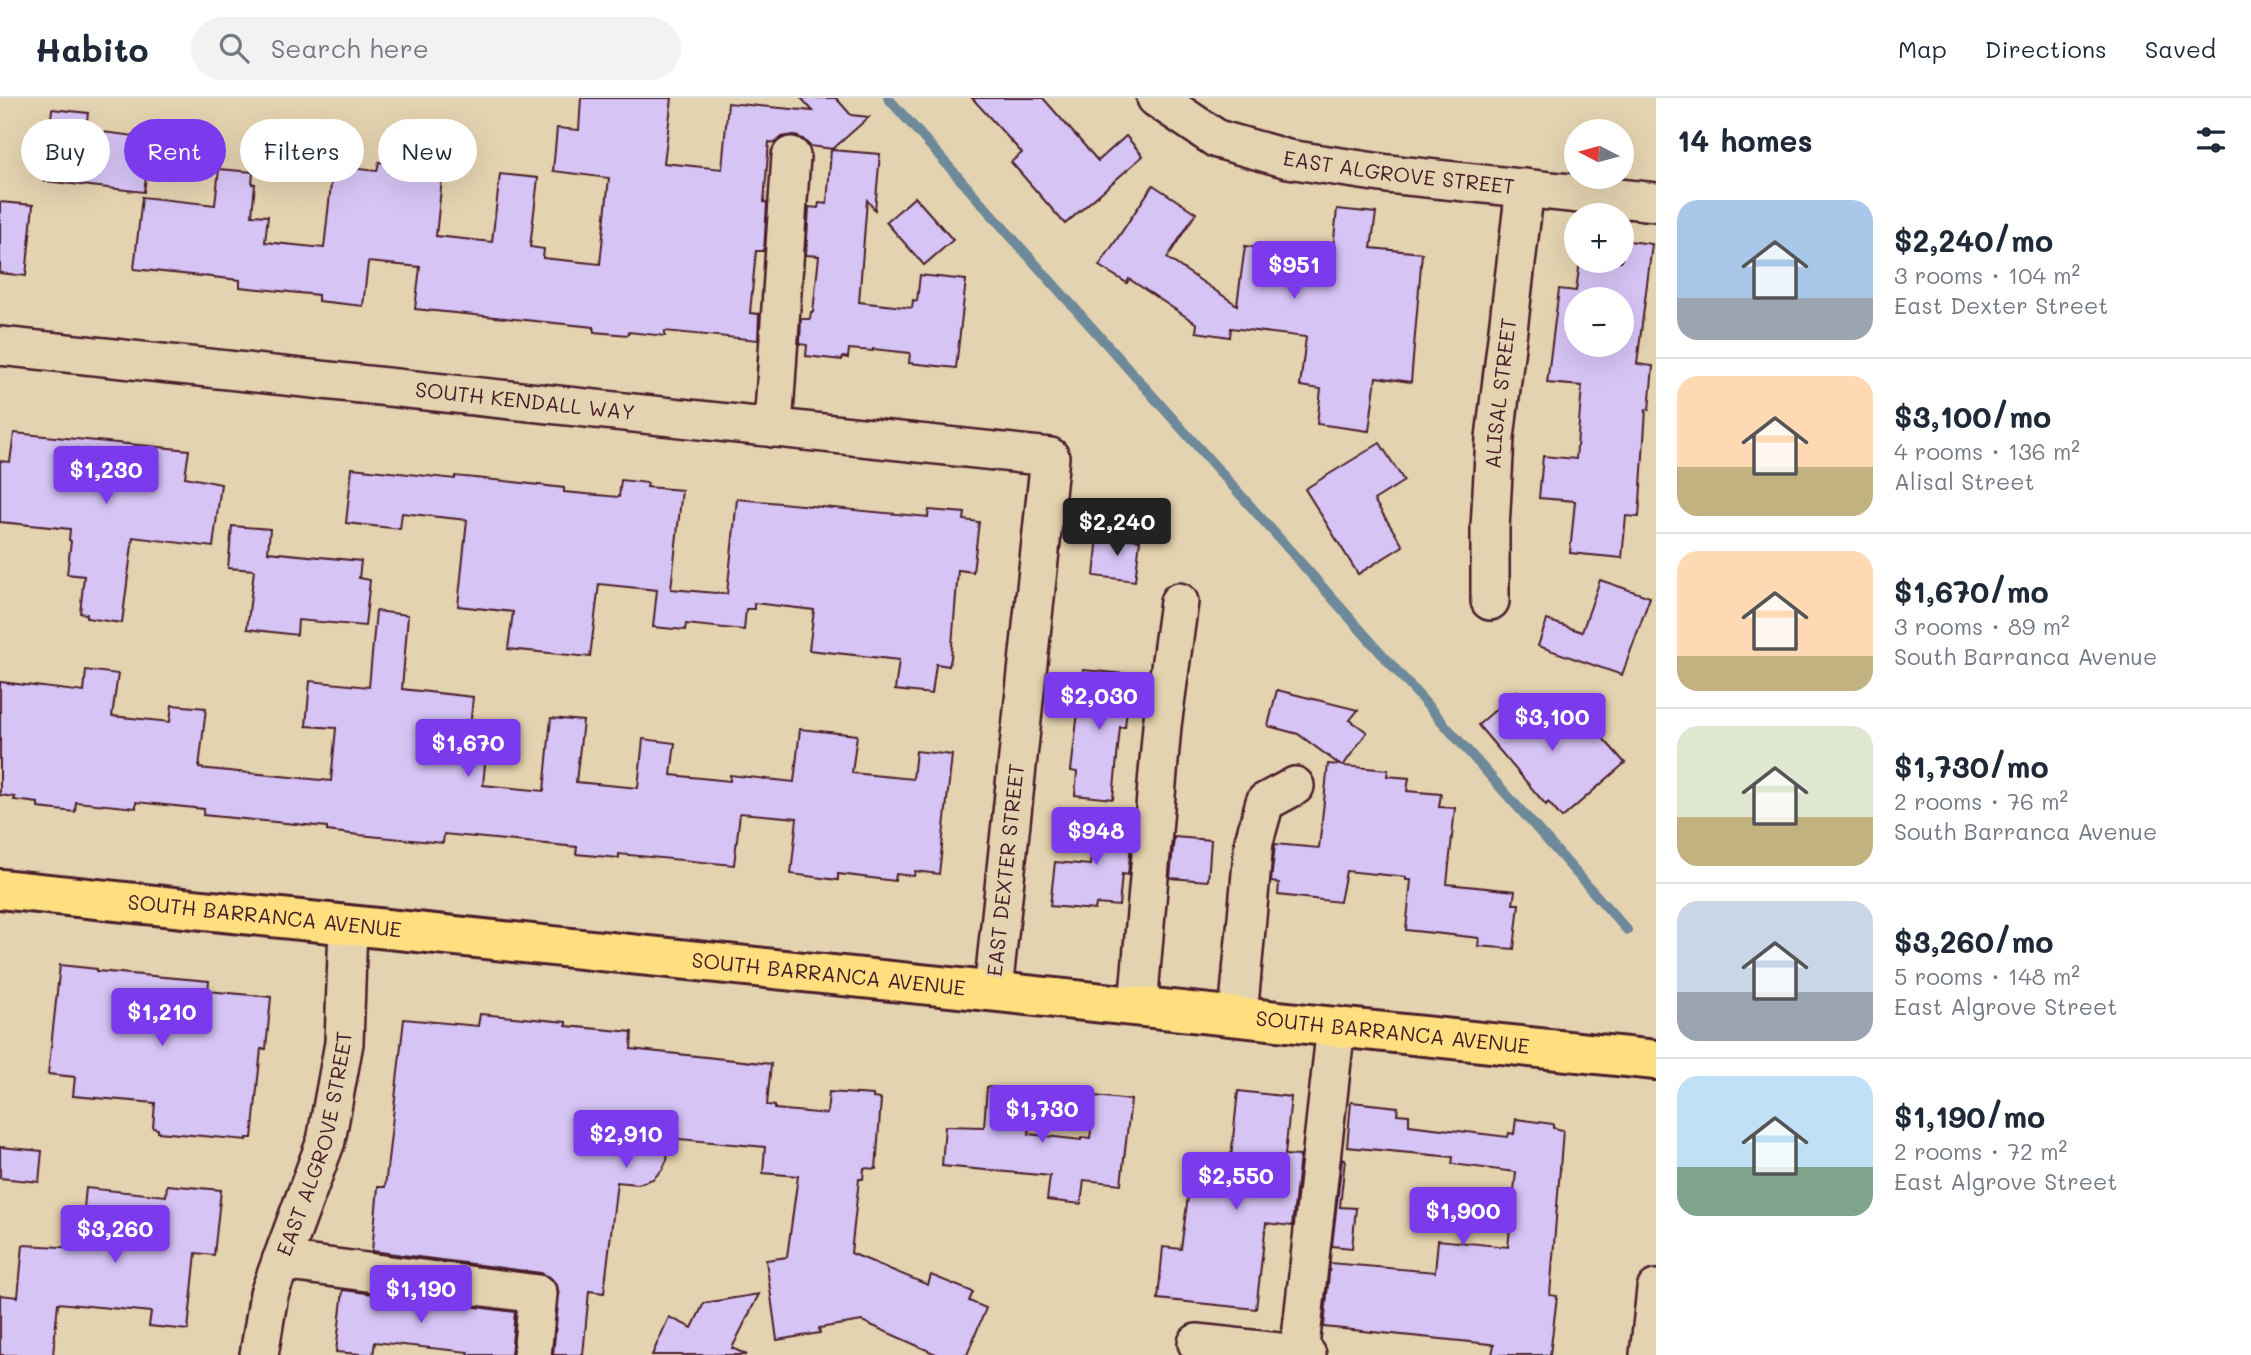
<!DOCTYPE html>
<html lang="en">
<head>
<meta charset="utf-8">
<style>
  body { margin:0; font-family:Mali,sans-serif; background:#f2f2f3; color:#1f2937; height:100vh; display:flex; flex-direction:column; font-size:26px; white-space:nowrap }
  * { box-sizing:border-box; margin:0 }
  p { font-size:23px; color:#747a83 }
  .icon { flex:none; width:38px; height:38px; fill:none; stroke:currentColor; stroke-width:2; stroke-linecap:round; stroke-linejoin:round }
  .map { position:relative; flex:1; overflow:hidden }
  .sheet { display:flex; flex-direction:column; background:#fff; width:595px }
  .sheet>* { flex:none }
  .hud { position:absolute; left:21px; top:21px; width:665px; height:63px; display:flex; gap:14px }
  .needle { width:46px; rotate:276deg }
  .fabs { position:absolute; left:1564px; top:21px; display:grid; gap:14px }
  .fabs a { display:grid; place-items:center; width:70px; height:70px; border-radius:50%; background:#fff; box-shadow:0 7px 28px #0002; font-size:35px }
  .price { position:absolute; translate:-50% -60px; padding:0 16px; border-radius:7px; background:#7c3aed; color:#fff; font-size:23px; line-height:46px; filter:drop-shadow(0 2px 4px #0008) }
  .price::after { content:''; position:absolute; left:50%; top:42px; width:21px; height:16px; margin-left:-10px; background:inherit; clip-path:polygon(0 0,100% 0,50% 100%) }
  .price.selected { background:#222; color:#fff }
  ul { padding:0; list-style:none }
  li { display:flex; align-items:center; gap:21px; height:175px; padding:0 21px }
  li+li { border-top:2px solid #e0e1e3 }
  li span { display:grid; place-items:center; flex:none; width:196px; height:140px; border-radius:21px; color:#555 }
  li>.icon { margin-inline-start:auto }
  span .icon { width:84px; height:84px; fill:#fffc; stroke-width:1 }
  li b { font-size:30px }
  h2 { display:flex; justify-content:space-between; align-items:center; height:84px; padding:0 21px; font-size:30px }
  .tag { padding:0 24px; border-radius:32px; background:#fff; box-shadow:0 7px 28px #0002; font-size:24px; line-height:63px }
  .tag.selected { background:#7c3aed; color:#fff }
  header { display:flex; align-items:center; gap:42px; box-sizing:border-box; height:98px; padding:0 35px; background:#fff; border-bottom:2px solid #e0e1e3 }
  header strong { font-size:33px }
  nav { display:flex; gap:38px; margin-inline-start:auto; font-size:24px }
  .search { width:490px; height:63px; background:#f2f2f3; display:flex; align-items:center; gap:18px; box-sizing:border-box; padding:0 24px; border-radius:38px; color:#747a83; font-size:26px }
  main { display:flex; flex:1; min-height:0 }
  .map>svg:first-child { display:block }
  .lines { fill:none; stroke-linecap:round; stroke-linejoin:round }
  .stream { stroke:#6d899a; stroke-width:10 }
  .building { fill:#d6c4f5; stroke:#4a1f2b; stroke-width:2; fill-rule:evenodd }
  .minor-casing { stroke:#4a1f2b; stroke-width:42 }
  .major-casing { stroke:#4a1f2b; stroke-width:44 }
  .minor { stroke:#e4d3b0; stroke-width:37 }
  .major { stroke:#fddf80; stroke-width:38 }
  .labels { text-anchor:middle; stroke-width:5; stroke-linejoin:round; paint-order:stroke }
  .street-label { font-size:21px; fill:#4a1f2b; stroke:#e4d3b0 }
</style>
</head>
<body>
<header>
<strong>Habito</strong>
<div class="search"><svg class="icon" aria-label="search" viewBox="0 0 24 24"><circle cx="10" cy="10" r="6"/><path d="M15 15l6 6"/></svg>Search here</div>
<nav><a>Map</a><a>Directions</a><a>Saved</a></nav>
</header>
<main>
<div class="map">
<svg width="1656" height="1257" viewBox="0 0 1656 1257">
  <rect width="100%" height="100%" fill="#e4d3b0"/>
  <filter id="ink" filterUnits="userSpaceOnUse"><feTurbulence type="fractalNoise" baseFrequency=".0143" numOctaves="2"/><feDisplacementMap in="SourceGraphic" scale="14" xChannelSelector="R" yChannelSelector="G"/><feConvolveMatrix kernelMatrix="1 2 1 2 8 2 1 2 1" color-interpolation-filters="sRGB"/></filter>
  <g filter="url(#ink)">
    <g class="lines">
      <!-- stream -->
      <path class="stream" d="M888 0 1627 832"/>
    </g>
    <!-- building -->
    <g class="building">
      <path d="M581 0H672L664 65 722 71 728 5 813 13 801 0H836L851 17 869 19 833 51 810 48 803 41 793 37 782 39 775 45 769 44 764 104 767 105 764 153H756L750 215 759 216 758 242 665 233V238L629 234 628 237 594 234V229L415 211 420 169 368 164 363 208 318 203V197L240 189V182L134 171 142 99 215 107 219 71 253 74 252 86H255L252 117 268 118 265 144 324 150 333 68 377 73 379 64 443 71 436 138 492 144 500 76 538 80 530 149 544 151 543 160 600 166 609 80 553 73 557 30 579 32Z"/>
      <path d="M972 0H1043L1098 63 1126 38 1143 58 1065 126 1011 64 1022 55Z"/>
      <path d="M52 11 88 15 86 32 151 40 144 94 45 83Z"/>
      <path d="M831 52 880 56 875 112 867 102 859 204 912 210 913 202 917 203 920 177 966 182 956 270 909 265 910 255 873 251V253L849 251 848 260 843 259 842 262 806 258 807 247 800 246 801 221H810L811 214H813L819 158 806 157 809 109 818 110 819 105 827 106Z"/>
      <path d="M1153 87 1196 115 1167 160 1237 207 1245 148 1332 161 1337 111 1376 115 1371 150 1422 155 1411 284 1376 279 1369 333 1317 326 1321 291 1300 288 1306 239 1231 230 1230 239 1196 234 1197 226 1129 181 1127 185 1099 168Z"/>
      <path d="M915 99 953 142 924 167 886 124Z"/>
      <path d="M0 104 33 107 26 178 0 175Z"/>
      <path d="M1622 142 1652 146 1637 266 1653 268 1649 312 1646 311 1639 419 1626 418 1622 460 1570 455 1575 403 1539 400 1543 358 1576 361 1582 288 1547 285 1559 191 1576 193 1580 163H1622ZM1577 201H1622V247H1577Z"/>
      <path d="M14 335 189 352 185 379 221 386 213 449 133 439 122 525 86 520 87 516 80 515 84 478 67 476 71 443 69 442 70 431 0 424V363L10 364Z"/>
      <path d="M1380 345 1404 383 1374 402 1403 448 1358 476 1305 391Z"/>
      <path d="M352 370 455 381V378L505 383 564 390V394L619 399 621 382 648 385 647 389 682 392 671 491 727 496 737 401 928 419 929 412 965 415 964 422 979 424 973 474 958 472 951 560 949 568 936 566 932 596 895 592 899 562 809 552 814 512 754 505V511H746L744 532 686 526 685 532 653 529 657 492 599 486 590 559 508 551 513 514 458 508 467 422 402 415 400 431 346 425Z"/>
      <path d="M232 428 270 431 268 454 361 463 359 480 370 482 365 528 298 522 297 537 247 531 254 472 228 470Z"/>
      <path d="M1098 438 1140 442 1135 483 1094 478Z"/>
      <path d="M1600 482 1650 499 1622 577 1538 548 1547 522 1582 534Z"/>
      <path d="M376 513 408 517 402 591 473 599 470 631 488 633 483 687 544 693 551 620 583 623 576 684 638 690 643 641 675 645 671 677 730 683V677L794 684 800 631 857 637 852 675 913 681 916 653 952 657 939 776 915 773 914 778 896 776 895 783 838 776V782L791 776 797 720 740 715 734 767 619 756V760L576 756 577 749 444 736 443 745 359 737 327 733V729L203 717 204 711 136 704V710L76 704 75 714 38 710V705L14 702 15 699 0 697V584L84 594 86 572 118 576 112 618 170 624 172 607 206 610 199 670 331 683 336 630 306 628 310 583 369 589Z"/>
      <path d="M1083 572 1125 576V581L1130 582 1125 629H1120L1113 701 1075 697 1077 674 1071 673Z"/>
      <path d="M1277 592 1358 612 1350 622 1367 634 1343 668 1388 672 1387 678 1409 680 1407 693 1441 696 1439 709 1455 710 1447 786 1515 793 1513 806H1519L1514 851 1478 848 1479 840 1406 832 1411 782H1406V779L1346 773 1340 804 1278 797 1279 785 1271 784 1275 746 1319 750 1328 666 1340 667 1298 636 1268 628Z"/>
      <path d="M1517 593 1552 633 1577 611 1625 665 1562 720 1548 704 1546 707 1478 627Z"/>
      <path d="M1096 710 1127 713 1125 735 1132 736 1128 777 1122 776 1119 808 1096 806 1095 812 1050 808 1055 764 1090 767Z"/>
      <path d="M1174 739 1211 742 1208 783 1170 780Z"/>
      <path d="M60 867 97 871V873L209 883 208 893 271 899 266 951H261L252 1040H247V1042L158 1034V1031L153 1030 155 1005 73 998 75 979 48 976Z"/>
      <path d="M480 916 566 924V928L632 934 631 951 771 966 767 1007 775 1008V1011L827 1016 829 994 873 997V1000L881 1001 876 1071 864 1070 863 1081H859L851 1155 928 1187 931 1177 973 1194 969 1203 986 1210 967 1257H938L862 1223 819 1230 820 1235 777 1242 766 1162 787 1159 798 1078 763 1075 765 1049 669 1040 667 1062 662 1072 653 1081 638 1086 617 1084 604 1195 589 1193 583 1257H553L559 1197 557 1187 550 1179 541 1175 372 1153 378 1089H385L404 921 478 928Z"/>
      <path d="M987 989 1025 992 1024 1000 1032 1001 1029 1036 1081 1042V1039L1090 1040 1095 998 1131 1002 1121 1086 1084 1082 1081 1106 1047 1102 1050 1078 942 1068 945 1028 984 1029Z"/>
      <path d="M1238 993 1291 999 1285 1057 1300 1058 1292 1128 1266 1125 1256 1211 1158 1201 1163 1149 1181 1151 1190 1083 1228 1088Z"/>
      <path d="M1351 1004 1398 1009 1397 1016 1409 1017V1027L1508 1039 1509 1035 1514 1036 1516 1021 1553 1026V1030L1563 1032 1550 1197 1557 1198 1550 1257H1492L1494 1247 1490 1246 1324 1229 1330 1165 1435 1174 1438 1142 1508 1149 1516 1074 1452 1066 1453 1059 1347 1049Z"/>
      <path d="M0 1049 42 1053 39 1084 0 1080Z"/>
      <path d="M1342 1061H1345L1340 1109 1356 1110 1352 1150 1332 1148Z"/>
      <path d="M167 1087 221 1092 214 1157 196 1155 188 1232 149 1228 151 1214 58 1205 53 1257H0V1197L18 1199 23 1147 80 1150 86 1090 166 1098Z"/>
      <path d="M343 1192 515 1214 511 1257H468L469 1254 375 1244 373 1257 336 1254Z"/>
      <path d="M759 1196 732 1250 747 1257H652L669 1219 692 1230 704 1205Z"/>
    </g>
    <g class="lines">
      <defs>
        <g id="minor">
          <path id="s1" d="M1156 0 1217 41 1288 61 1388 76 1656 104"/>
          <path id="s2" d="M0 248 1050 359 993 893"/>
          <path d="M773 330 791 58"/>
          <path id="s3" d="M1490 503V430L1495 340 1525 90"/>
          <path d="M1138 908 1162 628 1179 504"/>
          <path d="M1238 918 1254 743 1265 704 1295 688"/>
          <path d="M281 1163 538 1196 532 1257"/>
          <path d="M1197 1245 1307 1257"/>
          <path id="s4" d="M259 1257 269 1196 326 1043 344 945 348 827"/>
          <path d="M1299 1257 1336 928"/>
          <path d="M1649 1257 1656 1191"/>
        </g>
        <g id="major">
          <path id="s5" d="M0 791 1656 962"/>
        </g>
      </defs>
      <!-- minor casing -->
      <use href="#minor" class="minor-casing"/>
      <!-- major casing -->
      <use href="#major" class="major-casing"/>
      <!-- minor -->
      <use href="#minor" class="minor"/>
      <!-- major -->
      <use href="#major" class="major"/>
    </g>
  </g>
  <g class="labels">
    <!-- street labels -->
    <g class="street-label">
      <text dy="7" stroke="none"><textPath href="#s1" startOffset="259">EAST ALGROVE STREET</textPath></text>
      <text dy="7" stroke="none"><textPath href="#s3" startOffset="208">ALISAL STREET</textPath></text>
      <text dy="7" stroke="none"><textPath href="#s2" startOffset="528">SOUTH KENDALL WAY</textPath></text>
      <text transform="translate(1006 772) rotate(-84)" y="7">EAST DEXTER STREET</text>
      <text dy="7" stroke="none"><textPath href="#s5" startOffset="266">SOUTH BARRANCA AVENUE</textPath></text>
      <text dy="7" stroke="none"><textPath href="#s5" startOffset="833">SOUTH BARRANCA AVENUE</textPath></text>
      <text dy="7" stroke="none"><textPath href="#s5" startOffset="1400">SOUTH BARRANCA AVENUE</textPath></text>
      <text dy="7" stroke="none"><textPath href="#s4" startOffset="220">EAST ALGROVE STREET</textPath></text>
    </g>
  </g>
</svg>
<div class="fabs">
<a><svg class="needle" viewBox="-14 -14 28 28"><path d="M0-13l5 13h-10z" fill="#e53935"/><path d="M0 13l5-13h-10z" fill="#747a83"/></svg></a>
<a>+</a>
<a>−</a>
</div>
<b class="price" style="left:1294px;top:203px">$951</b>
<b class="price" style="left:106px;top:408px">$1,230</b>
<b class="price selected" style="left:1117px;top:460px">$2,240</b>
<b class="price" style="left:1099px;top:634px">$2,030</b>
<b class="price" style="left:1552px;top:655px">$3,100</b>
<b class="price" style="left:468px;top:681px">$1,670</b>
<b class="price" style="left:1096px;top:769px">$948</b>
<b class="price" style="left:162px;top:950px">$1,210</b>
<b class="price" style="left:1042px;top:1047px">$1,730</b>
<b class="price" style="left:626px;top:1072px">$2,910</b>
<b class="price" style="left:1236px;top:1114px">$2,550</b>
<b class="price" style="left:1463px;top:1149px">$1,900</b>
<b class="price" style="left:115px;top:1167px">$3,260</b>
<b class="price" style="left:421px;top:1227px">$1,190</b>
<div class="hud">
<a class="tag">Buy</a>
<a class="tag selected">Rent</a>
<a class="tag">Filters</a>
<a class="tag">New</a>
</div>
</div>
<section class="sheet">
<h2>14 homes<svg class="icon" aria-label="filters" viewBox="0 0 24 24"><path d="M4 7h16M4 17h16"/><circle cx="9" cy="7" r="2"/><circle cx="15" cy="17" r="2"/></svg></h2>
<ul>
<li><span style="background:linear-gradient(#a9c7e8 70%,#9aa5b1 0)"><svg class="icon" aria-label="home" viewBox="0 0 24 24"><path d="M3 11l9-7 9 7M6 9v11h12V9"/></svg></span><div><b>$2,240/mo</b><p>3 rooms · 104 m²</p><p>East Dexter Street</p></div></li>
<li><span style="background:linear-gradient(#ffd9b3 65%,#c2b280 0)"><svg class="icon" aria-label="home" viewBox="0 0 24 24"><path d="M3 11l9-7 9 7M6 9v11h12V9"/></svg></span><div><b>$3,100/mo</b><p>4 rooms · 136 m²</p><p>Alisal Street</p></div></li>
<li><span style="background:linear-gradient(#ffd9b3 75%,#c2b280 0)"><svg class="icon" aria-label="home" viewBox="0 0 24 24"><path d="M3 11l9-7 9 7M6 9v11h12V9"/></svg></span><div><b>$1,670/mo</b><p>3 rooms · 89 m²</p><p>South Barranca Avenue</p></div></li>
<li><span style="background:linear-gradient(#dfe7d0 65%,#c2b280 0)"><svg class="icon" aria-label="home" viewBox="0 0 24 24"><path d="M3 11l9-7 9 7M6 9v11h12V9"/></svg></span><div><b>$1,730/mo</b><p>2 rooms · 76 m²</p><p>South Barranca Avenue</p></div></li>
<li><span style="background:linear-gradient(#c9d6e8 65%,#9aa5b1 0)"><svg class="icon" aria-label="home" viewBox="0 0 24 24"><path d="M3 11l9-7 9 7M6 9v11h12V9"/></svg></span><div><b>$3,260/mo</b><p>5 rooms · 148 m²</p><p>East Algrove Street</p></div></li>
<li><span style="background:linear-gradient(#bfe0f5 65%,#7fa58c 0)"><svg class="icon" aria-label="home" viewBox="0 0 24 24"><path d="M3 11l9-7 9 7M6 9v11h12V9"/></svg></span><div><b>$1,190/mo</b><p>2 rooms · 72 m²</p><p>East Algrove Street</p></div></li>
</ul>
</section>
</main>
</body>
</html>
